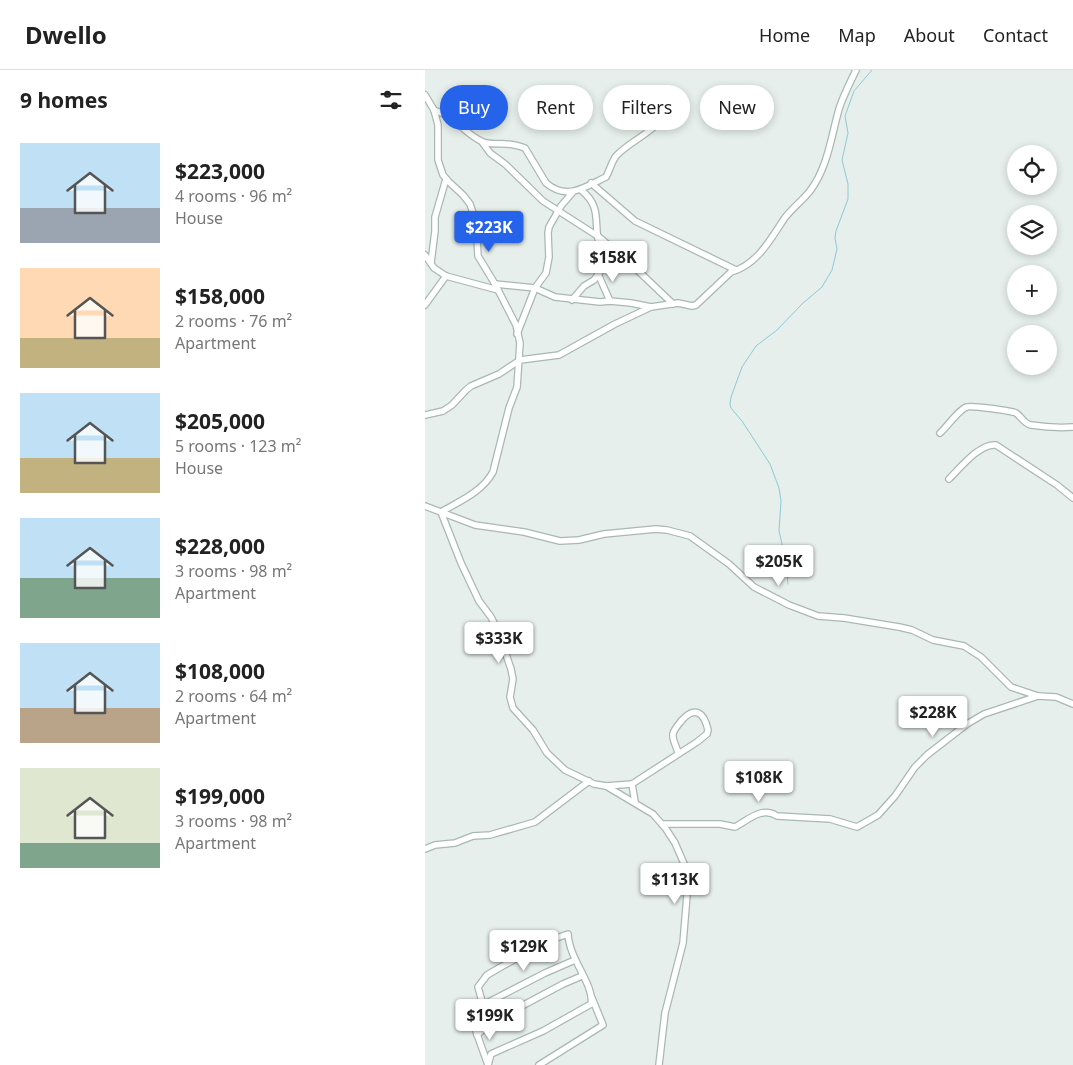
<!DOCTYPE html>
<html lang="en">
<head>
<meta charset="utf-8">
<style>
  body { margin:0; font-family:"Noto Sans",sans-serif; background:#f6f6f6; color:#222; height:100vh; display:flex; flex-direction:column; font-size:19px; white-space:nowrap }
  * { box-sizing:border-box; margin:0 }
  p { font-size:16px; color:#767676 }
  .icon { flex:none; width:28px; height:28px; fill:none; stroke:currentColor; stroke-width:2; stroke-linecap:round; stroke-linejoin:round }
  .map { position:relative; flex:1; overflow:hidden }
  .panel { display:flex; flex-direction:column; background:#fff; width:425px }
  .panel>* { flex:none }
  .banner { position:absolute; left:15px; top:15px; width:475px; height:45px; display:flex; gap:10px }
  .buttons { position:absolute; left:582px; top:75px; display:grid; gap:10px }
  .buttons a { display:grid; place-items:center; width:50px; height:50px; border-radius:50%; background:#fff; box-shadow:0 2px 8px #0003; font-size:25px }
  .price { position:absolute; translate:-50% -42px; padding:0 11px; border-radius:5px; background:#fff; color:#222; font-size:16px; line-height:32px; filter:drop-shadow(0 1px 2px #0008) }
  .price::after { content:''; position:absolute; left:50%; top:30px; width:15px; height:11px; margin-left:-8px; background:inherit; clip-path:polygon(0 0,100% 0,50% 100%) }
  .price.current { background:#2563eb; color:#fff }
  ul { padding:0; list-style:none }
  li { display:flex; align-items:center; gap:15px; height:125px; padding:0 20px }
  li span { display:grid; place-items:center; flex:none; width:140px; height:100px; border-radius:0px; color:#555 }
  li>.icon { margin-inline-start:auto }
  span .icon { width:60px; height:60px; fill:#fffc; stroke-width:1 }
  li b { font-size:21px }
  h2 { display:flex; justify-content:space-between; align-items:center; height:60px; padding:0 20px; font-size:21px }
  .pill { padding:0 18px; border-radius:22px; background:#fff; box-shadow:0 2px 8px #0003; font-size:18px; line-height:45px }
  .pill.current { background:#2563eb; color:#fff }
  header { display:flex; align-items:center; gap:30px; box-sizing:border-box; height:70px; padding:0 25px; background:#fff; border-bottom:1px solid #e0e0e0 }
  header strong { font-size:24px }
  nav { display:flex; gap:28px; margin-inline-start:auto; font-size:18px }
  main { display:flex; flex:1; min-height:0 }
  .map>svg:first-child { display:block }
  .lines { fill:none; stroke-linecap:round; stroke-linejoin:round }
  .stream { stroke:#8ec9d4; stroke-width:1 }
  .minor-casing { stroke:#a8b8b2; stroke-width:8 }
  .minor { stroke:#fff; stroke-width:5.5 }
</style>
</head>
<body>
<header>
<strong>Dwello</strong>
<nav><a>Home</a><a>Map</a><a>About</a><a>Contact</a></nav>
</header>
<main>
<section class="panel">
<h2>9 homes<svg class="icon" aria-label="filters" viewBox="0 0 24 24"><path d="M4 7h16M4 17h16"/><circle cx="9" cy="7" r="2"/><circle cx="15" cy="17" r="2"/></svg></h2>
<ul>
<li><span style="background:linear-gradient(#bfe0f5 65%,#9aa5b1 0)"><svg class="icon" aria-label="home" viewBox="0 0 24 24"><path d="M3 11l9-7 9 7M6 9v11h12V9"/></svg></span><div><b>$223,000</b><p>4 rooms · 96 m²</p><p>House</p></div></li>
<li><span style="background:linear-gradient(#ffd9b3 70%,#c2b280 0)"><svg class="icon" aria-label="home" viewBox="0 0 24 24"><path d="M3 11l9-7 9 7M6 9v11h12V9"/></svg></span><div><b>$158,000</b><p>2 rooms · 76 m²</p><p>Apartment</p></div></li>
<li><span style="background:linear-gradient(#bfe0f5 65%,#c2b280 0)"><svg class="icon" aria-label="home" viewBox="0 0 24 24"><path d="M3 11l9-7 9 7M6 9v11h12V9"/></svg></span><div><b>$205,000</b><p>5 rooms · 123 m²</p><p>House</p></div></li>
<li><span style="background:linear-gradient(#bfe0f5 60%,#7fa58c 0)"><svg class="icon" aria-label="home" viewBox="0 0 24 24"><path d="M3 11l9-7 9 7M6 9v11h12V9"/></svg></span><div><b>$228,000</b><p>3 rooms · 98 m²</p><p>Apartment</p></div></li>
<li><span style="background:linear-gradient(#bfe0f5 65%,#b9a48a 0)"><svg class="icon" aria-label="home" viewBox="0 0 24 24"><path d="M3 11l9-7 9 7M6 9v11h12V9"/></svg></span><div><b>$108,000</b><p>2 rooms · 64 m²</p><p>Apartment</p></div></li>
<li><span style="background:linear-gradient(#dfe7d0 75%,#7fa58c 0)"><svg class="icon" aria-label="home" viewBox="0 0 24 24"><path d="M3 11l9-7 9 7M6 9v11h12V9"/></svg></span><div><b>$199,000</b><p>3 rooms · 98 m²</p><p>Apartment</p></div></li>
</ul>
</section>
<div class="map">
<svg width="648" height="995" viewBox="0 0 648 995">
  <rect width="100%" height="100%" fill="#e6efeb"/>
  <g class="lines">
    <!-- stream -->
    <path class="stream" d="M363 514 361 491 354 461 356 431 354 418 345 394 317 351 306 338 305 334 306 327 317 297 331 276 352 260 377 234 397 217 407 200 412 179 410 168 411 161 423 129V114L417 90 423 63 420 46 429 21 447 0"/>
    <defs>
      <g id="minor">
        <path d="M0 25 9 40 13 55V90L18 105 24 112 38 125 45 134 51 152 53 186 70 214 110 218 130 227 175 232 185 231 206 233 226 237"/>
        <path d="M9 40C33 48 38 63 58 72 65 75 73 73 81 74 87 74 94 76 100 78L121 113C142 131 160 117 181 107 185 100 186 93 191 86 204 72 223 65 235 51 240 45 243 37 246 30"/>
        <path d="M57 72 65 83 80 94 118 131 174 167 206 194 248 234"/>
        <path d="M166 113 210 151 311 200"/>
        <path d="M0 185 9 198 21 206 73 220"/>
        <path d="M6 193 10 161V147L21 109"/>
        <path d="M173 204 185 231"/>
        <path d="M147 230 159 216 169 210 183 191C183 185 179 183 176 178 166 157 180 139 156 120"/>
        <path d="M0 235 21 206"/>
        <path d="M92 264 110 218 121 203 124 187 123 163 124 157 136 136 148 122"/>
        <path d="M0 345 18 341 27 335 41 320 46 316 74 304 95 290 134 285 190 254 226 237 253 233 267 236 271 235 306 202C332 195 345 170 359 149 366 139 377 131 385 121 403 97 406 67 414 39 418 26 425 13 431 0"/>
        <path d="M515 363C523 356 534 339 542 337 546 335 587 341 591 343 596 346 599 354 606 355 619 357 635 358 648 357"/>
        <path d="M524 409C535 398 555 373 571 375L632 415 648 428"/>
        <path d="M0 436 50 455 99 462 135 471 154 470 179 464 231 459 242 460 265 466 304 494 329 517 364 535 393 546 419 548 474 557 487 560 508 570 539 576 556 587 586 617 613 626 631 627 648 634"/>
        <path d="M16 442 36 493 54 531 66 547 73 561 86 599 88 609 85 627 88 638 108 660 122 683 140 700 169 714 181 716 228 744 241 759 250 773 260 796 262 825 258 873 240 943 234 995"/>
        <path d="M16 442C35 431 57 422 68 402L84 338 92 317 95 273 91 255 70 214"/>
        <path d="M207 714 210 732"/>
        <path d="M181 716 207 714 272 672 282 664 283 660C279 642 270 636 257 650 254 654 249 659 248 664 247 670 252 677 253 683"/>
        <path d="M237 754H295L310 757C323 750 337 736 352 746L405 749 432 757 453 745 470 726 490 697 502 685 542 654 559 644 613 626"/>
        <path d="M0 779 10 775 30 773 48 766 65 765 110 752 164 711"/>
        <path d="M143 864C144 889 170 916 166 934L118 961 66 984 63 995 48 953 53 951 60 942 53 917 62 905 74 898 123 871Z"/>
        <path d="M58 935 120 903 150 890"/>
        <path d="M52 965 65 953 138 914 157 906"/>
        <path d="M114 995 178 955 167 928"/>
      </g>
    </defs>
    <!-- minor casing -->
    <use href="#minor" class="minor-casing"/>
    <!-- minor -->
    <use href="#minor" class="minor"/>
  </g>
</svg>
<div class="buttons">
<a><svg class="icon" aria-label="locate" viewBox="0 0 24 24"><circle cx="12" cy="12" r="6"/><path d="M12 2v4M12 18v4M2 12h4M18 12h4"/></svg></a>
<a><svg class="icon" aria-label="layers" viewBox="0 0 24 24"><path d="M12 4l9 5-9 5-9-5zM3 14l9 5 9-5"/></svg></a>
<a>+</a>
<a>−</a>
</div>
<b class="price current" style="left:64px;top:183px">$223K</b>
<b class="price" style="left:188px;top:213px">$158K</b>
<b class="price" style="left:354px;top:517px">$205K</b>
<b class="price" style="left:74px;top:594px">$333K</b>
<b class="price" style="left:508px;top:668px">$228K</b>
<b class="price" style="left:334px;top:733px">$108K</b>
<b class="price" style="left:250px;top:835px">$113K</b>
<b class="price" style="left:99px;top:902px">$129K</b>
<b class="price" style="left:65px;top:971px">$199K</b>
<div class="banner">
<a class="pill current">Buy</a>
<a class="pill">Rent</a>
<a class="pill">Filters</a>
<a class="pill">New</a>
</div>
</div>
</main>
</body>
</html>
